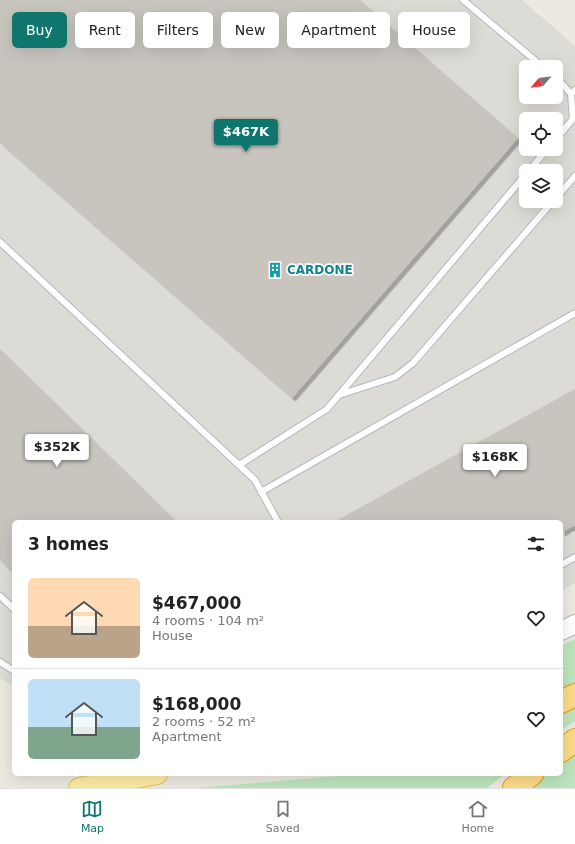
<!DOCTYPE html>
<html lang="en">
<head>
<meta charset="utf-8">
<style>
  body { margin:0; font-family:"DejaVu Sans",sans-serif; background:#f2f2f2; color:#222; height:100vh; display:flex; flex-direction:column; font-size:15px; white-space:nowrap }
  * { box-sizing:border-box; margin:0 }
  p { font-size:13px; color:#767676 }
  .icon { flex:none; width:22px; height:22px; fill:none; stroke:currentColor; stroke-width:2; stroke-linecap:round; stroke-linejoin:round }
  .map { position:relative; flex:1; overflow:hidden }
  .details { position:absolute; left:12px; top:520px; width:551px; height:256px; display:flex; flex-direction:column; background:#fff; border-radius:6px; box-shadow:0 4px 16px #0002 }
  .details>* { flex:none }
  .top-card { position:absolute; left:12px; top:12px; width:551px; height:36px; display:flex; gap:8px }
  .needle { width:26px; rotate:241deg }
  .fabs { position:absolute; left:519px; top:60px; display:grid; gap:8px }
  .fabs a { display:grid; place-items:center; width:44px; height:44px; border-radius:6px; background:#fff; box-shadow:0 4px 16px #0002; font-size:20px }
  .price { position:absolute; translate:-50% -34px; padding:0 9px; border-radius:4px; background:#fff; color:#222; font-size:13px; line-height:26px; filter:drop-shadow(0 1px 2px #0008) }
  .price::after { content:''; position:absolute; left:50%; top:24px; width:12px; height:9px; margin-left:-6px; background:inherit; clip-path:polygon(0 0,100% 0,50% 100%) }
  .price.on { background:#0f766e; color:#fff }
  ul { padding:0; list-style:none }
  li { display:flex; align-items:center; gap:12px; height:100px; padding:0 16px }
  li+li { border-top:1px solid #e0e0e0 }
  li span { display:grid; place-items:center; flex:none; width:112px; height:80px; border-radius:6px; color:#555 }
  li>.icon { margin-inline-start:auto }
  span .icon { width:48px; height:48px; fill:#fffc; stroke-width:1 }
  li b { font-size:17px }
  h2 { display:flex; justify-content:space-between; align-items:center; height:48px; padding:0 16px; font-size:17px }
  .pill { padding:0 14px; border-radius:6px; background:#fff; box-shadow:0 4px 16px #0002; font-size:14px; line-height:36px }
  .pill.on { background:#0f766e; color:#fff }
  .dock { display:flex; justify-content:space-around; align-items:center; height:56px; border-top:1px solid #e0e0e0; background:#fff; font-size:11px; color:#767676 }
  .dock a { display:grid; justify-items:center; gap:2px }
  .dock .on { color:#0f766e }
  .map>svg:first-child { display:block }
  .industrial { fill:#dddbd5; fill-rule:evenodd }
  .green { fill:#bde4bc }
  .building { fill:#c8c5bf; filter:url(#shadow) }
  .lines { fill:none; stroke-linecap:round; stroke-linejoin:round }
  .lane-casing { stroke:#b3b7bb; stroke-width:8 }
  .secondary-casing { stroke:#b4b8bd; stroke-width:20 }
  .primary-casing { stroke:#eec057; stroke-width:22 }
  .highway-casing { stroke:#e89b04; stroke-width:24 }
  .lane { stroke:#fff; stroke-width:6 }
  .secondary { stroke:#fff; stroke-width:18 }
  .primary { stroke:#fdeca4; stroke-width:20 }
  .highway { stroke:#fbdb88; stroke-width:22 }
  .labels { text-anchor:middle; stroke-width:3.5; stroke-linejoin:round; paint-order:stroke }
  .culture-label { font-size:12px; font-weight:bold; fill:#0d838f; stroke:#fff; text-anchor:start }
</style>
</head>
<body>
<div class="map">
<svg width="575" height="788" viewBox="0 0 575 788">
  <defs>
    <filter id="shadow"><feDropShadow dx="3.5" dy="3.5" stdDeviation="0" flood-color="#0004"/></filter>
  </defs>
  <rect width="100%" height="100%" fill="#ece9e0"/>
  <!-- industrial -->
  <path class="industrial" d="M0 0H522L575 46V583L561 591V522H14V687L0 678ZM526 67H556V97H526ZM526 119H556V149H526ZM526 171H556V201H526Z"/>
  <!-- green -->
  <g class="green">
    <path d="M575 639V683L561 689V646Z"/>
    <path d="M575 708V721L561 731V714Z"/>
    <path d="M575 749V788H525L543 774H561V760Z"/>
    <path d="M364 774H505L487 788H195Z"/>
  </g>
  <!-- building -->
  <g class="building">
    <path d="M0 0H360L518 138 292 398 0 143Z"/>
    <path d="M0 349 177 522H14V574L0 560Z"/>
    <path d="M575 389V525L561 533V522H334Z"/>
  </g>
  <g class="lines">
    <defs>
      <g id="lane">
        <path d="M463 0 543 67"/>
        <path d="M556 77 571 94 575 90"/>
        <path d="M556 139 573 119 571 94"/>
        <path d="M529 171 547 149"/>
        <path d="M556 198 575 176"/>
        <path d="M0 242 255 480 278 522"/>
        <path d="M339 395 395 377 413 363 553 201"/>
        <path d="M239 465 327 409 526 174"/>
        <path d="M261 492 575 313"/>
        <path d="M561 565 575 557"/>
        <path d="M0 596 14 609"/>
        <path d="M0 662 14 671"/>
      </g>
      <path id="secondary" d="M561 631 575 624"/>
      <path id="primary" d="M79 788 157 774"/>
      <g id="highway">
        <path d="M561 702 575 695"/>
        <path d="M561 751 575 740"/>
        <path d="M514 788 532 774"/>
      </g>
    </defs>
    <!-- lane casing -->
    <use href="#lane" class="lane-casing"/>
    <!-- secondary casing -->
    <use href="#secondary" class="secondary-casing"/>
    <!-- primary casing -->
    <use href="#primary" class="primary-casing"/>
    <!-- highway casing -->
    <use href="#highway" class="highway-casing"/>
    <!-- lane -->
    <use href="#lane" class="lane"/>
    <!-- secondary -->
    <use href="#secondary" class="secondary"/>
    <!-- primary -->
    <use href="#primary" class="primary"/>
    <!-- highway -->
    <use href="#highway" class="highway"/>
  </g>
  <!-- icons -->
  <defs>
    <symbol id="building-bare" viewBox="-9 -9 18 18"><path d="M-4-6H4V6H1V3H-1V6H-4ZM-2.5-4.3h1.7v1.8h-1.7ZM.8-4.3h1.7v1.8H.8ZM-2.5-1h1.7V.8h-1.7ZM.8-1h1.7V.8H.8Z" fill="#0f9aa8" stroke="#fff" stroke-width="2.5" paint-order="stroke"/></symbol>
  </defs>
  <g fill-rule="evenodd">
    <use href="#building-bare" x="264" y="259" width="22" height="22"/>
  </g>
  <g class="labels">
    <!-- culture labels -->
    <g class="culture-label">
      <text x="287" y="274">CARDONE</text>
    </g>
  </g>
</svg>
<div class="fabs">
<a><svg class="needle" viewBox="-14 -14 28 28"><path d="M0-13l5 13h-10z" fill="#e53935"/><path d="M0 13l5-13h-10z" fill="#767676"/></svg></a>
<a><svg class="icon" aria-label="locate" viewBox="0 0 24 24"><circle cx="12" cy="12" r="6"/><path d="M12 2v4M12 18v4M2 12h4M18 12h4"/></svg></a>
<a><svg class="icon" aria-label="layers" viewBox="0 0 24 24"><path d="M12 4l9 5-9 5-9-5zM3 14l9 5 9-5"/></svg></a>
</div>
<b class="price on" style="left:246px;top:153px">$467K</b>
<b class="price" style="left:57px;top:468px">$352K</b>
<b class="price" style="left:495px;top:478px">$168K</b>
<div class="top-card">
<a class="pill on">Buy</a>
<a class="pill">Rent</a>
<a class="pill">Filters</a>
<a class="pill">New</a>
<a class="pill">Apartment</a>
<a class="pill">House</a>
</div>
<section class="details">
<h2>3 homes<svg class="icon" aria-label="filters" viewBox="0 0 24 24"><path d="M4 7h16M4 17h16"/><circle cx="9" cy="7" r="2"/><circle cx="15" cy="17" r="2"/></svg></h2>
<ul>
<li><span style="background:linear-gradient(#ffd9b3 60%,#b9a48a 0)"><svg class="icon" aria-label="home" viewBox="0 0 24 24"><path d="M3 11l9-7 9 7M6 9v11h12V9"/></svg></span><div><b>$467,000</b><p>4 rooms · 104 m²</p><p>House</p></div><svg class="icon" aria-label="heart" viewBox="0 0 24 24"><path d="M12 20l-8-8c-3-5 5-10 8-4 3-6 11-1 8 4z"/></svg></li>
<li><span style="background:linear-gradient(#bfe0f5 60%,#7fa58c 0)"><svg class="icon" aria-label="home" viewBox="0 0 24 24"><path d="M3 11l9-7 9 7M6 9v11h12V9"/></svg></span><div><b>$168,000</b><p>2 rooms · 52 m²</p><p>Apartment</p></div><svg class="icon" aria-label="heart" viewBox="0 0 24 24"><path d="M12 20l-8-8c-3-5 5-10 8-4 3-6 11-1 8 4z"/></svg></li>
</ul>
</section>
</div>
<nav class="dock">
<a class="on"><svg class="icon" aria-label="map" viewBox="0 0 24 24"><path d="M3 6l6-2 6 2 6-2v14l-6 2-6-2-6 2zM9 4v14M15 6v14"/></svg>Map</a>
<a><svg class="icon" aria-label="saved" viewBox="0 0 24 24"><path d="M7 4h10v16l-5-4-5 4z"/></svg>Saved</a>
<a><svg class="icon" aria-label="home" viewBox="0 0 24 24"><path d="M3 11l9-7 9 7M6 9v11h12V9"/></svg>Home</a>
</nav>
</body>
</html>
